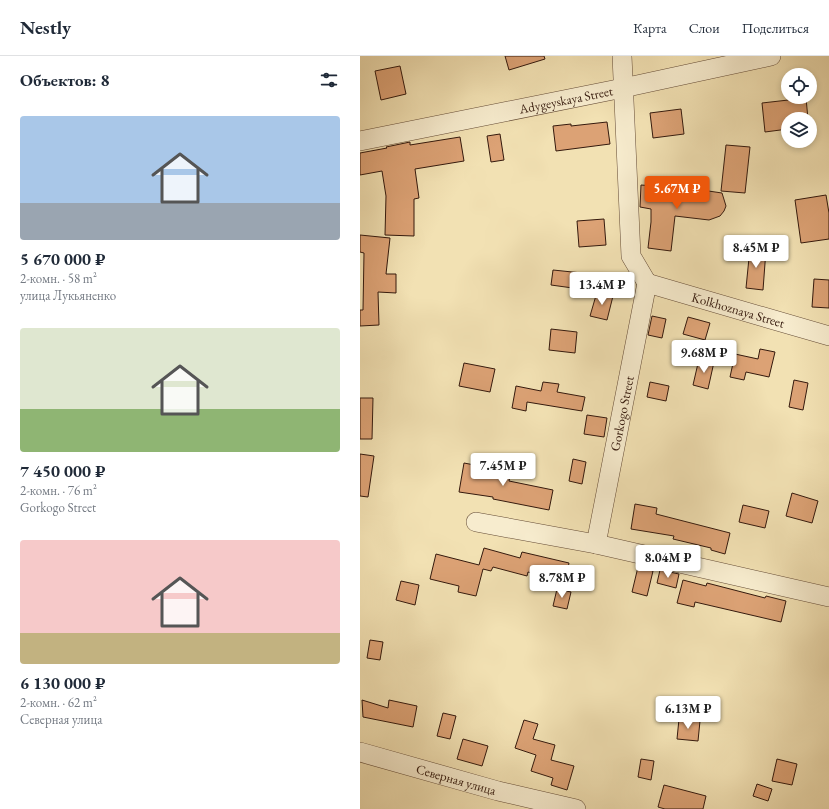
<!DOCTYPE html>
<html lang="ru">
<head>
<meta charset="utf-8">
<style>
  body { margin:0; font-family:"EB Garamond",serif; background:#f2f2f3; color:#1f2937; height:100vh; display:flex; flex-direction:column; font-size:15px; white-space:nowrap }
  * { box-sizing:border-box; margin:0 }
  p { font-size:13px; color:#747a83 }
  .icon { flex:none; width:22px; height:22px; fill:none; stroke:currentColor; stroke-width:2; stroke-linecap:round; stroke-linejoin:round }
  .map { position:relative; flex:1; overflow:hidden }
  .panel { display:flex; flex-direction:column; background:#fff; width:360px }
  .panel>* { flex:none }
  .fabs { position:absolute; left:421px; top:12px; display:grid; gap:8px }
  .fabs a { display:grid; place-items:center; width:36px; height:36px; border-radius:50%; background:#fff; box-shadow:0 2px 6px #0003; font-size:20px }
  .price { position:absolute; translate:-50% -34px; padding:0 9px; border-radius:4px; background:#fff; color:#222; font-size:13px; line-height:26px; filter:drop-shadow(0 1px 2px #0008) }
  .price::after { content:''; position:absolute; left:50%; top:24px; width:12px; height:9px; margin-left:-6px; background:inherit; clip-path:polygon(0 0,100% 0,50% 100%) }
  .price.on { background:#ea580c; color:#fff }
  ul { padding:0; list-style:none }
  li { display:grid; align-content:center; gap:8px; height:212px; padding:0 20px }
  li span { display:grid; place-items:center; height:124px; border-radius:4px; color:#555 }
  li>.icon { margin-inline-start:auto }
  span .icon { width:72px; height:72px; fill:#fffc; stroke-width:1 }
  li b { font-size:17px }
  h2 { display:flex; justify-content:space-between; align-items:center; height:48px; padding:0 20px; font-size:17px }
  header { display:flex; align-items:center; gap:24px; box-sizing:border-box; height:56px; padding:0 20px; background:#fff; border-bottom:1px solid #e0e1e3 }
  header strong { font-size:19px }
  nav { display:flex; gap:22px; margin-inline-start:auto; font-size:14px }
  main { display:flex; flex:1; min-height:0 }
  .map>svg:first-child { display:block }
  .building { fill:#dca275; stroke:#34190d }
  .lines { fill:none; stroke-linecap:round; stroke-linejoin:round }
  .minor-casing { stroke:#644b36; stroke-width:20 }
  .minor { stroke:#f7ecce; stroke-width:19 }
  .labels { text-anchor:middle; stroke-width:3.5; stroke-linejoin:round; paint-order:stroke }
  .street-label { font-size:13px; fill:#34190d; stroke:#f7ecce }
</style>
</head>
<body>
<header>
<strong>Nestly</strong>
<nav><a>Карта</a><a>Слои</a><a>Поделиться</a></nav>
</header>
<main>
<section class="panel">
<h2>Объектов: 8<svg class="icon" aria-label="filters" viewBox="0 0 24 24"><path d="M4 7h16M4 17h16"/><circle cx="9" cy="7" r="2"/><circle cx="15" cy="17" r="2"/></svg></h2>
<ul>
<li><span style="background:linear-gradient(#a9c7e8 70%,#9aa5b1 0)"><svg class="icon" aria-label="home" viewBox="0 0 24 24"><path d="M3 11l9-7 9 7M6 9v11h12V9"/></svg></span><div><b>5 670 000 ₽</b><p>2-комн. · 58 m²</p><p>улица Лукьяненко</p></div></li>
<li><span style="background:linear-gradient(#dfe7d0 65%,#8fb573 0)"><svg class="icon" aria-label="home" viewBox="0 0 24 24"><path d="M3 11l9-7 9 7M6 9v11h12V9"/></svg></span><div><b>7 450 000 ₽</b><p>2-комн. · 76 m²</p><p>Gorkogo Street</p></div></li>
<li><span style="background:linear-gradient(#f6c9c9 75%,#c2b280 0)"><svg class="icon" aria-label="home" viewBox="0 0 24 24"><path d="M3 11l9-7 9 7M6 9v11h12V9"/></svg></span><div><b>6 130 000 ₽</b><p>2-комн. · 62 m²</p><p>Северная улица</p></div></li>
</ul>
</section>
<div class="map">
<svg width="469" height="753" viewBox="0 0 469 753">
  <rect width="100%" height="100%" fill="#f2e1b3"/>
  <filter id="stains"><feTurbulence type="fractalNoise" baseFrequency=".005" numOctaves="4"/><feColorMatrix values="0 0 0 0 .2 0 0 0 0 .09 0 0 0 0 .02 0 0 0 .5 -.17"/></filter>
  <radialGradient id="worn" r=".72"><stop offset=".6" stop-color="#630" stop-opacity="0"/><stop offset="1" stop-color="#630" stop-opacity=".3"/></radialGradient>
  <!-- building -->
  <g class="building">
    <path d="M145 0H184L185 3 149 14Z"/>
    <path d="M40 10 46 38 21 44 15 15Z"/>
    <path d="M446 42 448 63H428V73L405 76 402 47Z"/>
    <path d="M321 53 324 78 293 82 290 57Z"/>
    <path d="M247 66 250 88 196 95 193 70 211 68V70Z"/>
    <path d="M140 78 144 104 131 106 127 80Z"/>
    <path d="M100 81 104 105 55 113 59 142 54 143V180L25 179 26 140 22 115 0 119V97L27 92 26 91 50 86V89Z"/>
    <path d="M366 89 390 91 385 137 361 135Z"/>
    <path d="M294 127 362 137 366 150 364 155 360 160 349 164 315 160 311 195 288 192 291 166V153L280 151 281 129 294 130Z"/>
    <path d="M466 139 469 157V183L441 187 435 144Z"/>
    <path d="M244 163 246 189 219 191 217 165Z"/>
    <path d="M0 179 30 182 26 218H36V237L18 236 19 269 0 270V254H3L4 197 0 196Z"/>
    <path d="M390 192 406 194 403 234 386 232Z"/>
    <path d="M193 214 222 217 220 233 191 229Z"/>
    <path d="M454 223 469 224V252L452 251Z"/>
    <path d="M237 236 253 240 247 264 230 260Z"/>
    <path d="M292 260 306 263 302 282 288 279Z"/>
    <path d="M328 261 350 267 345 284 323 278Z"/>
    <path d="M191 273 217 276 215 297 189 294Z"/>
    <path d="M400 293 415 296 409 321 386 316 384 324 370 321 375 298 398 303Z"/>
    <path d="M339 303 354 306 348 333 333 329Z"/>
    <path d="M104 307 135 313 130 336 99 330Z"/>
    <path d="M434 324 448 327 443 354 429 351Z"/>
    <path d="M183 326 199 328 197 336 225 341 222 355 167 346 166 355 152 352 156 330 181 335Z"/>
    <path d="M290 326 309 330 306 345 287 341Z"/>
    <path d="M0 342H13L12 383H0Z"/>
    <path d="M227 359 247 362 244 381 224 378Z"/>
    <path d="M0 398 14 400 8 441 0 440Z"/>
    <path d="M213 403 226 406 222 428 209 425Z"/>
    <path d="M104 407 151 416 149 425 193 434 189 454 133 443V441L99 436Z"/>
    <path d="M432 437 458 445 452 467 426 460Z"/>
    <path d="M275 448 297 452 296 458 370 477 365 498 351 494V492L313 483 314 480 271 473Z"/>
    <path d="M383 449 409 455 405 472 379 466Z"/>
    <path d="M124 492 160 502 162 496 209 507 205 526 168 516 167 520 133 511 131 515 123 513 116 540 98 536 99 530 70 523 76 498 119 509Z"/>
    <path d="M278 511 293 515 287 540 272 536Z"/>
    <path d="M300 514 319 518 316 532 297 527Z"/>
    <path d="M323 524 346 530 347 527 405 542 406 540 426 545 421 566 335 546 334 551 317 547Z"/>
    <path d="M41 525 59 529 55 549 36 544Z"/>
    <path d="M197 533 211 536 207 553 193 550Z"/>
    <path d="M10 584 23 586 20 604 7 602Z"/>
    <path d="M2 644 28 652 29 644 57 650 53 671 3 661Z"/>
    <path d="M83 657 96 660 90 683 77 680Z"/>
    <path d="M319 663 340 665 338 685 317 683Z"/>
    <path d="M164 664 178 668 173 683 195 689 191 704 214 710 207 734 191 729 193 722 171 715 176 699 155 692Z"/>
    <path d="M103 683 128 690 122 710 97 703Z"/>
    <path d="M281 703 294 705 291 724 278 721Z"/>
    <path d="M417 703 437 708 432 729 412 725Z"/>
    <path d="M397 728 412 733 408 745 393 740Z"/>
    <path d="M304 729 346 740 343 753H305L298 751Z"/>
  </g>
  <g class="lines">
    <defs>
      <g id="minor">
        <path d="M262 0 271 200 287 227"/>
        <path id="s1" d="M0 85 263 32 411 0"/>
        <path id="s2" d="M287 227 469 280"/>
        <path d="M116 466 236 488 469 541"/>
        <path id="s3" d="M236 488 287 227"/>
        <path id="s4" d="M0 696 138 735 216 753"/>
      </g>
    </defs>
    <!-- minor casing -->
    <use href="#minor" class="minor-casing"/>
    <!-- minor -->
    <use href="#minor" class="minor"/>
  </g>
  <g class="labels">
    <!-- street labels -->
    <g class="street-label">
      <text dy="5" stroke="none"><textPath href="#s1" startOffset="210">Adygeyskaya Street</textPath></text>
      <text dy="5" stroke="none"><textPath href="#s2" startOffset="95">Kolkhoznaya Street</textPath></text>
      <text dy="5" stroke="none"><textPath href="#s3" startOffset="133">Gorkogo Street</textPath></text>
      <text dy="5" stroke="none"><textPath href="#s4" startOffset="100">Северная улица</textPath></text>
    </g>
  </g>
  <rect width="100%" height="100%" filter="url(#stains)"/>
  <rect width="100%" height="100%" fill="url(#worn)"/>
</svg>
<div class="fabs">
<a><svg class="icon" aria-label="locate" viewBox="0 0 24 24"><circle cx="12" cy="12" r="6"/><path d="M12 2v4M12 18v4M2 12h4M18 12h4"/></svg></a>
<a><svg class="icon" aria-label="layers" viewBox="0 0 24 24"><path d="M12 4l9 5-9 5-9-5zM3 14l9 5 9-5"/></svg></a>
</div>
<b class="price on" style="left:317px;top:154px">5.67M ₽</b>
<b class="price" style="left:396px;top:213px">8.45M ₽</b>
<b class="price" style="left:242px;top:250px">13.4M ₽</b>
<b class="price" style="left:344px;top:318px">9.68M ₽</b>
<b class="price" style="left:143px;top:431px">7.45M ₽</b>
<b class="price" style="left:308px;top:523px">8.04M ₽</b>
<b class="price" style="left:202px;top:543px">8.78M ₽</b>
<b class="price" style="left:328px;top:674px">6.13M ₽</b>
</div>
</main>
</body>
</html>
